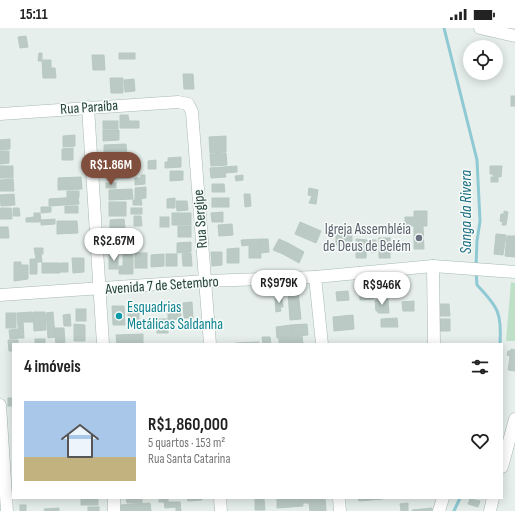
<!DOCTYPE html>
<html lang="pt">
<head>
<meta charset="utf-8">
<style>
  body { margin:0; font-family:"Sofia Sans Condensed",sans-serif; background:#f6f6f6; color:#222; height:100vh; display:flex; flex-direction:column; font-size:15px; white-space:nowrap }
  * { box-sizing:border-box; margin:0 }
  p { font-size:13px; color:#767676 }
  .icon { flex:none; width:22px; height:22px; fill:none; stroke:currentColor; stroke-width:2; stroke-linecap:round; stroke-linejoin:round }
  .map { position:relative; flex:1; overflow:hidden }
  .sheet { position:absolute; left:12px; top:315px; width:491px; height:156px; display:flex; flex-direction:column; background:#fff; border-radius:0px; box-shadow:0 2px 10px #0003 }
  .sheet>* { flex:none }
  .tools { position:absolute; left:463px; top:12px; display:grid; gap:8px }
  .tools a { display:grid; place-items:center; width:40px; height:40px; border-radius:50%; background:#fff; box-shadow:0 2px 10px #0003; font-size:20px }
  .price { position:absolute; translate:-50% -34px; padding:0 9px; border-radius:14px; background:#fff; color:#222; font-size:13px; line-height:26px; filter:drop-shadow(0 1px 2px #0008) }
  .price::after { content:''; position:absolute; left:50%; top:24px; width:12px; height:9px; margin-left:-6px; background:inherit; clip-path:polygon(0 0,100% 0,50% 100%) }
  .price.on { background:#804e3d; color:#fff }
  ul { padding:0; list-style:none }
  li { display:flex; align-items:center; gap:12px; height:100px; padding:0 12px }
  li span { display:grid; place-items:center; flex:none; width:112px; height:80px; border-radius:0px; color:#555 }
  li>.icon { margin-inline-start:auto }
  span .icon { width:48px; height:48px; fill:#fffc; stroke-width:1 }
  li b { font-size:17px }
  h2 { display:flex; justify-content:space-between; align-items:center; height:48px; padding:0 12px; font-size:17px }
  .status { display:flex; justify-content:space-between; align-items:center; height:28px; padding:0 20px; background:#fff; direction:ltr }
  .status svg { height:11px; fill:currentColor }
  .map>svg:first-child { display:block }
  .green { fill:#bfe0c8 }
  .lines { fill:none; stroke-linecap:round; stroke-linejoin:round }
  .stream { stroke:#8ec9d4; stroke-width:3 }
  .building { fill:#bbcac4; stroke:#b8c9c2 }
  .street-casing { stroke:#a8b8b2; stroke-width:13 }
  .secondary-casing { stroke:#a4bbb3; stroke-width:13 }
  .street { stroke:#fff; stroke-width:12 }
  .secondary { stroke:#fff; stroke-width:12 }
  .worship-dot { fill:#6b7280; stroke:#f7fbf9; stroke-width:1.5 }
  .culture-dot { fill:#0f9aa8; stroke:#f7fbf9; stroke-width:1.5 }
  .labels { text-anchor:middle; stroke-width:3; stroke-linejoin:round; paint-order:stroke }
  .street-label { font-size:15px; fill:#24423a; stroke:#f7fbf9 }
  .worship-label { font-size:15px; fill:#5b616d; stroke:#f7fbf9; text-anchor:end }
  .culture-label { font-size:15px; fill:#0d838f; stroke:#f7fbf9; text-anchor:start }
  .water-label { font-size:16px; font-style:italic; fill:#1c6f80; stroke:#f7fbf9 }
</style>
</head>
<body>
<div class="status"><b>15:11</b><svg viewBox="0 0 49 12"><path d="M0 12V9h3v3zM5 12V6h3v6zM10 12V3h3v9zM15 12V0h3v12zM26 1h20v11H26zM47 4h2v5h-2z"/></svg></div>
<div class="map">
<svg width="515" height="483" viewBox="0 0 515 483">
  <rect width="100%" height="100%" fill="#e6efeb"/>
  <!-- green -->
  <path class="green" d="M511 254 515 255V313H506Z"/>
  <g class="lines">
    <!-- stream -->
    <g class="stream">
      <path d="M444 0 477 132 480 193 477 213 476 238"/>
      <path d="M476 243 477 257C498 279 502 285 500 316"/>
      <path d="M454 483 460 470"/>
    </g>
  </g>
  <!-- building -->
  <g class="building">
    <path d="M26 8 28 19 20 20 18 9Z"/>
    <path d="M39 25H42V33H38Z"/>
    <rect x="119" y="25" width="16" height="6"/>
    <path d="M92 27H104L105 42H93Z"/>
    <path d="M42 32H51V40H55L56 50H43Z"/>
    <path d="M183 46H193L194 61H184Z"/>
    <path d="M110 50H123V65H111Z"/>
    <path d="M134 51 135 63 125 64 124 52Z"/>
    <rect x="511" y="68" width="4" height="10"/>
    <path d="M120 87H128L129 93H139V100H120Z"/>
    <rect x="103" y="93" width="15" height="8"/>
    <path d="M103 102H119V112L103 113Z"/>
    <path d="M75 107V118L63 119V108Z"/>
    <path d="M226 108V124L210 125 209 109Z"/>
    <path d="M10 111V121L0 122V112Z"/>
    <path d="M126 116 127 131H104V117Z"/>
    <path d="M73 120V132H62V121Z"/>
    <path d="M0 123H9V135L0 136Z"/>
    <path d="M226 125 227 137 211 138 210 126Z"/>
    <path d="M181 129V139L165 140V134H168V130Z"/>
    <path d="M156 132V141H148V133Z"/>
    <rect x="104" y="134" width="9" height="8"/>
    <rect x="0" y="138" width="13" height="12"/>
    <path d="M237 138V144L225 145 226 149 211 150 210 140Z"/>
    <path d="M490 138H502L501 149 493 148V146H490Z"/>
    <path d="M130 143V150L107 152V144Z"/>
    <path d="M170 143H183V152L170 153Z"/>
    <path d="M141 147H145V156L135 157V150H141Z"/>
    <path d="M243 147V152L236 153 235 148Z"/>
    <path d="M81 149 82 161 58 162V150Z"/>
    <rect x="491" y="149" width="7" height="5"/>
    <path d="M13 151 14 163H0V152Z"/>
    <rect x="106" y="155" width="10" height="5"/>
    <path d="M212 156H224L225 164H212Z"/>
    <path d="M146 159V170L135 171V160Z"/>
    <path d="M309 160 318 162 316 176 309 175 312 168 308 167Z"/>
    <path d="M132 161 133 171 109 172V162Z"/>
    <rect x="67" y="163" width="12" height="6"/>
    <path d="M14 166 15 177 1 178 0 167Z"/>
    <path d="M244 166H250L251 178 245 179Z"/>
    <path d="M78 169 79 176 49 178V171Z"/>
    <path d="M175 170V180H167V171Z"/>
    <rect x="212" y="170" width="17" height="9"/>
    <path d="M141 171 142 177H133V172Z"/>
    <path d="M176 173H187L188 182 177 183Z"/>
    <rect x="109" y="174" width="17" height="14"/>
    <rect x="65" y="178" width="13" height="7"/>
    <path d="M41 179H51V184L41 185Z"/>
    <path d="M0 180H11L12 191H0Z"/>
    <path d="M13 180H19L20 188H13Z"/>
    <rect x="131" y="180" width="11" height="6"/>
    <path d="M414 183H427V198H423L424 221H414V198H405V189H414Z"/>
    <path d="M504 183 508 184 506 197H502L503 194 500 193 501 186H504Z"/>
    <path d="M223 184V194H212L211 185Z"/>
    <path d="M34 185H40L41 194H26V190L34 189Z"/>
    <rect x="172" y="185" width="19" height="12"/>
    <path d="M134 188H141L142 198H134Z"/>
    <rect x="160" y="189" width="9" height="10"/>
    <path d="M55 191V196L41 197V192Z"/>
    <path d="M124 191 125 200 110 201V192Z"/>
    <path d="M57 193H77L78 205 57 206Z"/>
    <path d="M300 194 321 203 316 215 295 206Z"/>
    <path d="M232 196 233 207 219 208 218 197Z"/>
    <rect x="178" y="198" width="13" height="11"/>
    <path d="M0 199H8L9 210H0Z"/>
    <path d="M117 202 118 216H110V203Z"/>
    <rect x="336" y="206" width="16" height="11"/>
    <path d="M496 206 506 207 503 227 494 226Z"/>
    <path d="M507 208H515V229L505 228Z"/>
    <rect x="379" y="210" width="11" height="20"/>
    <path d="M260 211H268L269 224 261 225Z"/>
    <path d="M260 211 261 230H249V217L242 218 241 212Z"/>
    <path d="M279 211 288 215 283 226 273 222Z"/>
    <path d="M356 211 367 212 366 230H356Z"/>
    <rect x="370" y="212" width="6" height="12"/>
    <path d="M191 214V224L177 225V215Z"/>
    <path d="M288 215 304 224 299 235 283 226Z"/>
    <path d="M34 220H43V226H41L42 234H37V246H30V231H36Z"/>
    <path d="M239 220V235H227V221Z"/>
    <path d="M123 224H133V246H119V238H123Z"/>
    <path d="M211 224H222V237L212 238Z"/>
    <rect x="135" y="225" width="12" height="15"/>
    <path d="M191 225 192 238H183L182 226Z"/>
    <rect x="109" y="226" width="9" height="15"/>
    <path d="M164 226V238L151 239V227Z"/>
    <rect x="166" y="226" width="11" height="12"/>
    <path d="M72 230H84V244L73 245Z"/>
    <path d="M14 234H21V237H28V251L14 253Z"/>
    <rect x="42" y="235" width="9" height="10"/>
    <path d="M51 235H59L60 245H51Z"/>
    <rect x="60" y="235" width="8" height="9"/>
    <path d="M369 255H373L374 271 360 272 359 259 370 258Z"/>
    <path d="M298 263 301 291 290 292 288 264Z"/>
    <path d="M348 263 349 272 337 273 336 264Z"/>
    <path d="M275 270H282L283 279H280L281 283 276 284Z"/>
    <path d="M388 271 389 285H378V283H376L375 272Z"/>
    <path d="M414 273V283H403L402 274Z"/>
    <path d="M192 274 193 290H184L183 275Z"/>
    <path d="M128 276 139 278V294L128 295Z"/>
    <path d="M168 276H180L181 291 168 292Z"/>
    <path d="M437 276H449L450 288H437Z"/>
    <path d="M112 278H124L125 297H113Z"/>
    <rect x="76" y="281" width="10" height="12"/>
    <path d="M32 284 33 294H23L24 310H19L17 285Z"/>
    <path d="M33 284H45L46 302 34 303Z"/>
    <path d="M53 284 55 309 48 310 46 285Z"/>
    <rect x="6" y="285" width="10" height="15"/>
    <path d="M70 286 71 298H64L63 287Z"/>
    <path d="M353 287 354 301 334 303 333 289Z"/>
    <path d="M397 290 398 299H381V291Z"/>
    <rect x="157" y="291" width="11" height="14"/>
    <rect x="437" y="291" width="13" height="12"/>
    <path d="M74 296 85 297V313H74Z"/>
    <path d="M307 296 308 307 292 308 291 297Z"/>
    <path d="M291 297 292 308 277 310 276 299Z"/>
    <path d="M54 300H64L65 316H56Z"/>
    <path d="M18 301 19 310 10 311 9 302Z"/>
    <path d="M143 306V316H117L116 307Z"/>
    <path d="M302 308 303 316H279V310Z"/>
    <path d="M262 309H270L271 316H263Z"/>
    <rect x="35" y="311" width="10" height="5"/>
    <path d="M8 312H18V316H13V323H9Z"/>
    <path d="M259 314V316H236L235 315Z"/>
    <path d="M511 321 515 322V343L508 342 510 328 507 327 508 323H511Z"/>
    <rect x="8" y="370" width="5" height="8"/>
    <rect x="81" y="470" width="17" height="7"/>
    <path d="M126 470H142V475H127Z"/>
    <rect x="159" y="470" width="9" height="4"/>
    <path d="M187 470H202V472L188 473Z"/>
    <path d="M255 470H264L265 482H255Z"/>
    <path d="M277 470H302L303 478 277 480Z"/>
    <path d="M302 470H325L326 483H310L309 475H302Z"/>
    <path d="M358 470H383V471L359 473Z"/>
    <path d="M470 471 480 473 478 479 468 476Z"/>
    <path d="M164 474H180L181 483H176V479L165 480Z"/>
    <path d="M150 475 151 483H121V477Z"/>
    <path d="M408 475V483H401L400 476Z"/>
    <rect x="20" y="477" width="6" height="6"/>
    <rect x="88" y="479" width="11" height="4"/>
    <path d="M59 480V483H45L44 481Z"/>
    <path d="M432 480V483H412V482Z"/>
  </g>
  <g class="lines">
    <defs>
      <g id="street">
        <path d="M480 0 515 8"/>
        <path d="M88 79 103 316"/>
        <path d="M0 86 178 74 188 76 192 84 210 316"/>
        <path d="M433 238 434 316"/>
        <path d="M0 267 205 253 315 249"/>
        <path d="M0 377 7 483"/>
        <path d="M502 439 515 391"/>
        <path d="M114 470V483"/>
        <path d="M220 470 221 483"/>
        <path d="M439 483 443 470"/>
        <path d="M490 483 493 470"/>
      </g>
      <g id="secondary">
        <path d="M322 316 315 249 433 238 515 244"/>
        <path d="M339 470 340 483"/>
      </g>
    </defs>
    <!-- street casing -->
    <use href="#street" class="street-casing"/>
    <!-- secondary casing -->
    <use href="#secondary" class="secondary-casing"/>
    <!-- street -->
    <use href="#street" class="street"/>
    <!-- secondary -->
    <use href="#secondary" class="secondary"/>
  </g>
  <!-- markers -->
  <circle class="worship-dot" cx="419" cy="210" r="4"/>
  <circle class="culture-dot" cx="119" cy="288" r="4"/>
  <g class="labels">
    <!-- street labels -->
    <g class="street-label">
      <text transform="translate(89 79) rotate(-4)" y="5">Rua Paraíba</text>
      <text transform="translate(200 191) rotate(-94)" y="5">Rua Sergipe</text>
      <text transform="translate(162 257) rotate(-4)" y="5">Avenida 7 de Setembro</text>
    </g>
    <!-- worship labels -->
    <g class="worship-label">
      <text x="411" y="206">Igreja Assembléia<tspan x="411" dy="17">de Deus de Belém</tspan></text>
    </g>
    <!-- culture labels -->
    <g class="culture-label">
      <text x="127" y="284">Esquadrias<tspan x="127" dy="17">Metálicas Saldanha</tspan></text>
    </g>
    <!-- water labels -->
    <g class="water-label">
      <text transform="translate(465 184) rotate(-90)" y="6">Sanga da Rivera</text>
    </g>
  </g>
</svg>
<div class="tools">
<a><svg class="icon" aria-label="locate" viewBox="0 0 24 24"><circle cx="12" cy="12" r="6"/><path d="M12 2v4M12 18v4M2 12h4M18 12h4"/></svg></a>
</div>
<b class="price on" style="left:111px;top:158px">R$1.86M</b>
<b class="price" style="left:114px;top:234px">R$2.67M</b>
<b class="price" style="left:279px;top:276px">R$979K</b>
<b class="price" style="left:382px;top:278px">R$946K</b>
<section class="sheet">
<h2>4 imóveis<svg class="icon" aria-label="filters" viewBox="0 0 24 24"><path d="M4 7h16M4 17h16"/><circle cx="9" cy="7" r="2"/><circle cx="15" cy="17" r="2"/></svg></h2>
<ul>
<li><span style="background:linear-gradient(#a9c7e8 70%,#c2b280 0)"><svg class="icon" aria-label="home" viewBox="0 0 24 24"><path d="M3 11l9-7 9 7M6 9v11h12V9"/></svg></span><div><b>R$1,860,000</b><p>5 quartos · 153 m²</p><p>Rua Santa Catarina</p></div><svg class="icon" aria-label="heart" viewBox="0 0 24 24"><path d="M12 20l-8-8c-3-5 5-10 8-4 3-6 11-1 8 4z"/></svg></li>
</ul>
</section>
</div>
</body>
</html>
